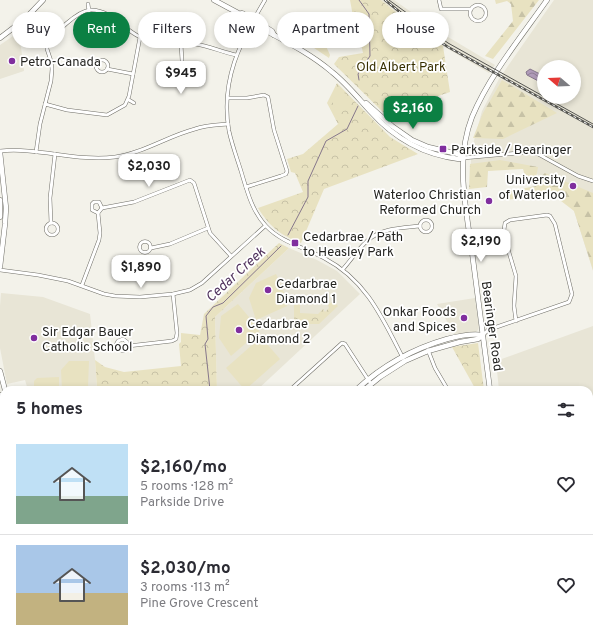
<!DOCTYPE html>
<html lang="en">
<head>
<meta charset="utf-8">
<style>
  body { margin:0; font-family:Overpass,sans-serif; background:#f7f7f7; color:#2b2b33; height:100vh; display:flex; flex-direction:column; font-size:15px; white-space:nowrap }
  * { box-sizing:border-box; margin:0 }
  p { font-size:13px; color:#7c7c81 }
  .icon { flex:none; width:22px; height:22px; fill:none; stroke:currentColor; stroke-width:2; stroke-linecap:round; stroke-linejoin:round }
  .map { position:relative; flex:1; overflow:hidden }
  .details { position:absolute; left:0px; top:386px; width:593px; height:256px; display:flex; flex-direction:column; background:#fff; border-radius:12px 12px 0 0; box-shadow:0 2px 6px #0003 }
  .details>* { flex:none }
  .hud { position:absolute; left:12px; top:12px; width:569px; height:36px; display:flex; gap:8px }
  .needle { width:26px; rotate:289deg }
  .tools { position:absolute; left:537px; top:60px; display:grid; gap:8px }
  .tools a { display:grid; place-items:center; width:44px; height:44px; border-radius:50%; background:#fff; box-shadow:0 2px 6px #0003; font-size:20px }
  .price { position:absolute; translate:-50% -34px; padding:0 9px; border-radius:8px; background:#fff; color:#222; font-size:13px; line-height:26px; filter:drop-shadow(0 1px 2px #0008) }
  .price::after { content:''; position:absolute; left:50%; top:24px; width:12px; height:9px; margin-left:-6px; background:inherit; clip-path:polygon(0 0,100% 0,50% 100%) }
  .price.active { background:#0b8043; color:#fff }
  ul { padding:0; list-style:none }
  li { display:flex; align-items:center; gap:12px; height:100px; padding:0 16px }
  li+li { border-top:1px solid #e1e1e2 }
  li span { display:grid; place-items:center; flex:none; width:112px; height:80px; border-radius:0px; color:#555 }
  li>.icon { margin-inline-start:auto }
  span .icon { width:48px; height:48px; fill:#fffc; stroke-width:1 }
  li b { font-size:17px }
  h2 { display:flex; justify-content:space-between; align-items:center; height:48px; padding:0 16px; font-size:17px }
  .chip { padding:0 14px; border-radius:18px; background:#fff; box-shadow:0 2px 6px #0003; font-size:14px; line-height:36px }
  .chip.active { background:#0b8043; color:#fff }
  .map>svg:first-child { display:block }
  .built { fill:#e8e5d6; fill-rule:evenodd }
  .grass { fill:url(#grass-tufts) }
  .forest { fill:url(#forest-firs) }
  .park { fill:url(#park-crowns) }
  .garden { fill:#e8e2c1 }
  .water { fill:url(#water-waves); stroke:#86778b }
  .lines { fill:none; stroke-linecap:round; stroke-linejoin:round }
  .stream { stroke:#86778b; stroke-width:1 }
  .street-casing { stroke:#6f6e67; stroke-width:4 }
  .secondary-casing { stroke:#6f6e67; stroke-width:5.5 }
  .street { stroke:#fff; stroke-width:3 }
  .secondary { stroke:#fff; stroke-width:4.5 }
  .tram { stroke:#565652; stroke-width:1 }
  .rail-casing { stroke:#565652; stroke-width:2.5 }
  .rail { stroke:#fff; stroke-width:1; stroke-dasharray:3; stroke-linecap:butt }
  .poi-dot { fill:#802e9e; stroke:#fff; stroke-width:1.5 }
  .labels { text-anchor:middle; stroke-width:3.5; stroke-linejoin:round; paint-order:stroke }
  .poi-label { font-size:13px; fill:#242421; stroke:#fff; text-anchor:start }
  .park-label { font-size:13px; fill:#372f00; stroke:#fff }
  .street-label { font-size:13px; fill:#242421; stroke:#fff }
  .water-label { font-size:14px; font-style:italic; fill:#51335e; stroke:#fff }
</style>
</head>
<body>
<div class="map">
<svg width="593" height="642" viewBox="0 0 593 642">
  <defs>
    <pattern id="grass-tufts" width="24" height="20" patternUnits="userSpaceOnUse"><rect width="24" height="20" fill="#e8e2c1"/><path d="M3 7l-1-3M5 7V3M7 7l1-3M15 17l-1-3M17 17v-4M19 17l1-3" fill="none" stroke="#c7c2a6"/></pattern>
    <pattern id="forest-firs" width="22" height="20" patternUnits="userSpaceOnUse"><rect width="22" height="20" fill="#e8e2c1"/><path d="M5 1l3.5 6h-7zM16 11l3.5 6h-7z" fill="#c7c2a6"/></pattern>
    <pattern id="park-crowns" width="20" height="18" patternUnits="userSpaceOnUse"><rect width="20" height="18" fill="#e8e2c1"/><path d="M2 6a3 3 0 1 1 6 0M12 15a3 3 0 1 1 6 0" fill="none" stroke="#c7c2a6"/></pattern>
    <pattern id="water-waves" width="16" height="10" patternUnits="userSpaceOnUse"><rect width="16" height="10" fill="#b09bb9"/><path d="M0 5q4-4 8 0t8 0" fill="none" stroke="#8f7e96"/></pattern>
  </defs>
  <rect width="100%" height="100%" fill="#f3f2ea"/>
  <!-- built -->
  <g class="built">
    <path d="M381 0H394L438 31 495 65 489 73 443 46 409 23Z"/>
    <path d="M554 0H593V271L570 198 526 166 470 173 472 148 482 111 499 79 510 63ZM544 67H574V97H544Z"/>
    <path d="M19 32 24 71 0 79V45Z"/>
    <path d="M289 248 317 260 337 271 360 294 257 390H217L215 317Z"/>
    <path d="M1 293 43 297 90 314 95 360 97 388 96 390H28L25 380 7 384 0 348V306Z"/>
    <path d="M475 298 479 327 478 330 476 332 455 335 437 304Z"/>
    <path d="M593 326V642H426L429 638H589V390H499L496 361Z"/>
    <path d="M4 632V638H57L62 642H0V633Z"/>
  </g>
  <!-- grass -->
  <g class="grass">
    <path d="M593 476V557L589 556V482Z"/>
    <path d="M470 638H582V642H466Z"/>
  </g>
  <!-- forest -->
  <g class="forest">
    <path d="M495 0H539L493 59 485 56 513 21 511 4 507 1 496 4Z"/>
    <path d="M502 80 557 113 503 139 473 138 483 113Z"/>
    <path d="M500 160 538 167 536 178 525 176 523 169 488 171 487 187 469 189 470 164Z"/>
    <path d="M545 173 593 193V270L574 211 552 194 506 200 504 192 536 186 537 180Z"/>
  </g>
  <!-- park -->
  <g class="park">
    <path d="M350 0H381L409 23 443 46 450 92 397 110 390 119 334 64 339 57 363 53 356 22H354Z"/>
    <path d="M337 83 390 137 418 154 324 189 301 243C280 235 270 227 258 208L303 192 295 173 291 172 287 159 303 154 338 124 327 103Z"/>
    <path d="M279 243 289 248 215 317 217 390H96L97 388 95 360 105 367 124 372 181 366 179 344 181 342V333L200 335 204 314Z"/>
    <path d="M333 301 338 306 319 324H294V302H300V313L318 314 323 309 325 312 329 308 328 305Z"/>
    <path d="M478 343 484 390H476L452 347Z"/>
    <path d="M589 611H593V642H527L531 638H589Z"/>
  </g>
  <!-- garden -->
  <g class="garden">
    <path d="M312 42 326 46 330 55 329 58 311 46 310 45Z"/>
    <path d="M344 92 351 107 338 114 331 99Z"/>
    <path d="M276 274 288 302 287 306 256 320 249 298 256 283Z"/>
    <path d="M238 304 259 329V332L231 356 219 338 221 316Z"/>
    <path d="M261 337 280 359 245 390 226 368Z"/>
    <path d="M69 361H89L88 386 86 389 62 390 61 370Z"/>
    <path d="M59 377V390H34V381L37 378Z"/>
  </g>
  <!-- water -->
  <path class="water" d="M530 69 544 76V84L527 75 526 72Z"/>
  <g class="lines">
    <!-- stream -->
    <g class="stream">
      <path d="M359 80 358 74 370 56 369 14 359 0"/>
      <path d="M288 235 308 197V181L326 141 347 129 358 106"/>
      <path d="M210 390 205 344 208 339 206 316 213 307 223 303 281 246"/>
      <path d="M193 642 196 638"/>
    </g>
    <defs>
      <g id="street">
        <path d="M265 0C240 42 220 81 229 131 232 145 237 158 241 171 247 191 252 211 266 226 282 243 304 247 324 258 366 280 382 317 403 358"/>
        <path d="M439 0 441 9H470"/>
        <path d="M88 4 89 11"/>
        <circle cx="478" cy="13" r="8"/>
        <path d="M181 44 183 77"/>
        <circle cx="102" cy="66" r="6"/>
        <path d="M107 69 133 74"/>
        <circle cx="181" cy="82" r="5"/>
        <path d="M228 98H247L264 95 268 97 274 130 287 171 286 174 281 176 246 187"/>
        <path d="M129 100 134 103"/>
        <path d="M45 104 67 110 107 115 125 105 129 96 140 37"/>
        <path d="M0 151C38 147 77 162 115 157 143 153 168 136 195 129 206 125 217 125 228 124"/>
        <path d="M36 152 40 124 51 81 52 69 51 61 47 49V44C54 34 77 11 90 10 110 9 123 29 140 37 157 44 177 42 195 44 209 46 222 52 236 55"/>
        <path d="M463 158 529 152 538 154 578 176 593 181"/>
        <path d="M98 213 92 210V204L94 202H99L102 208"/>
        <circle cx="426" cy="226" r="6"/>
        <circle cx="52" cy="229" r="6"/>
        <path d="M51 223 50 198 55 154"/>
        <circle cx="145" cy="247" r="5.5"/>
        <path d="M151 248 170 244 208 228"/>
        <path d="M343 269C351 260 358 249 367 241 381 228 402 228 420 226"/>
        <path d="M0 270 38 275 68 281 104 294 115 296 140 297 173 294 190 290 202 283 265 226"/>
        <path d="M82 285 99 240 100 233 98 213 102 208 134 202 190 180 194 183 210 233 231 256"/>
        <path d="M483 335 488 330 569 302 572 294 555 224 550 216 547 215 510 220 505 223 504 230 508 249 516 276 514 306 516 321"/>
        <path d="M128 346 127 342 123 339 118 341 116 345 118 349 123 351 127 349 128 346 172 341 176 339 177 333 173 294"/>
        <path d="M428 350 435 368 448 390"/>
        <path d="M290 390 342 343 345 344 371 384"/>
        <path d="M0 421 4 420"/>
        <path d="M0 468 4 467"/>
        <path d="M0 517 4 516"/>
        <path d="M0 565H4"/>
        <path d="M0 610H4"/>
        <path d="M88 638 90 642"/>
        <path d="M291 638 295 642"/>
        <path d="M354 638 358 642"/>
        <path d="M160 642 164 638"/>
        <path d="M239 642 242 638"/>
        <path d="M372 642 375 638"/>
      </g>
      <g id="secondary">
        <path d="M214 0 240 14 241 17C272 35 305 49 332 72 346 83 358 98 370 111 394 138 424 155 459 159L463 158"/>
        <path d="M240 14 242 13 272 31 274 35"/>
        <path d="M0 38 25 19 43 0"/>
        <path d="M366 103 392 126 412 140 428 147 458 154 463 158"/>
        <path d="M0 152 6 208 5 224 0 267"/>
        <path d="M0 200V217"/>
        <path d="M0 371 5 390"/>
        <path d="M356 390C382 366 412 349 447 339 458 336 471 333 483 335"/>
        <path d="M364 390 380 377 405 361 428 351 460 342 478 339 483 335"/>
        <path d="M490 390C484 344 478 298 472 252 466 208 455 160 472 117 489 76 521 37 547 0"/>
        <path d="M0 395 4 406"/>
        <path d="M589 460 593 452"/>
        <path d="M589 470 593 463"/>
        <path d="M416 642 419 638"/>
      </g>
    </defs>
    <!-- street casing -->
    <use href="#street" class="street-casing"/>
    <!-- secondary casing -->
    <use href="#secondary" class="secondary-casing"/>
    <!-- street -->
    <use href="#street" class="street"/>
    <!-- secondary -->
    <use href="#secondary" class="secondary"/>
    <!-- tram -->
    <path class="tram" d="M389 0 448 43 593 124"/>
    <defs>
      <path id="rail" d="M385 0 421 29 448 47 593 127"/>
    </defs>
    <!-- rail casing -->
    <use href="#rail" class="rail-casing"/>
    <!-- rail -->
    <use href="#rail" class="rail"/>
  </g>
  <!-- markers -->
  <g class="poi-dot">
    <circle cx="12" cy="61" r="4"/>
    <rect x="439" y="145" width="8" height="8" rx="2"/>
    <circle cx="573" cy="186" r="4"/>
    <circle cx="489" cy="201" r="4"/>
    <rect x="291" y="239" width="8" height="8" rx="2"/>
    <circle cx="268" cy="290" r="4"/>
    <circle cx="464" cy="318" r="4"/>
    <circle cx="239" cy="330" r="4"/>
    <circle cx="34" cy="338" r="4"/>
  </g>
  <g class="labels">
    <!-- poi labels -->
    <g class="poi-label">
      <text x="20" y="66">Petro-Canada</text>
      <text x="451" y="154">Parkside / Bearinger</text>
      <text x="565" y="184" text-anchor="end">University<tspan x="565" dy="15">of Waterloo</tspan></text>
      <text x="481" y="199" text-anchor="end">Waterloo Christian<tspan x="481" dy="15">Reformed Church</tspan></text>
      <text x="303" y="241">Cedarbrae / Path<tspan x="303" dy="15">to Heasley Park</tspan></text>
      <text x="276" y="288">Cedarbrae<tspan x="276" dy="15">Diamond 1</tspan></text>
      <text x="456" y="316" text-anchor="end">Onkar Foods<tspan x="456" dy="15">and Spices</tspan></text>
      <text x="247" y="328">Cedarbrae<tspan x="247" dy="15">Diamond 2</tspan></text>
      <text x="42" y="336">Sir Edgar Bauer<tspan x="42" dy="15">Catholic School</tspan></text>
    </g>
    <!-- park labels -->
    <g class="park-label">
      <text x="401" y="71">Old Albert Park</text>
    </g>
    <!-- street labels -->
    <g class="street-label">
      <text transform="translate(493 326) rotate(82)" y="5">Bearinger Road</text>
    </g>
    <!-- water labels -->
    <g class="water-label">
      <text transform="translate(235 274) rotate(-42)" y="5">Cedar Creek</text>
    </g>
  </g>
</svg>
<div class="tools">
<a><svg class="needle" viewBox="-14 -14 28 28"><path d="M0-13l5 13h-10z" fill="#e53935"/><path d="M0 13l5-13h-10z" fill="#7c7c81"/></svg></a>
</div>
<b class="price" style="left:181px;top:95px">$945</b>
<b class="price active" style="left:413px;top:130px">$2,160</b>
<b class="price" style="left:149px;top:188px">$2,030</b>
<b class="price" style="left:481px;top:263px">$2,190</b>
<b class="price" style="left:141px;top:289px">$1,890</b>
<div class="hud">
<a class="chip">Buy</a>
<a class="chip active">Rent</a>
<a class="chip">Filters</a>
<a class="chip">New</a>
<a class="chip">Apartment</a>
<a class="chip">House</a>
</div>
<section class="details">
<h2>5 homes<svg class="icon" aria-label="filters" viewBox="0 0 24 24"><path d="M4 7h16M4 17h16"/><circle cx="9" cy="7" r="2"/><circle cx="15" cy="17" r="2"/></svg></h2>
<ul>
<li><span style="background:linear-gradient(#bfe0f5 65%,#7fa58c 0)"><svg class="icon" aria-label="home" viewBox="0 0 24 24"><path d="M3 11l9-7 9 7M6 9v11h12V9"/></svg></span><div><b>$2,160/mo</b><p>5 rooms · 128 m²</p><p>Parkside Drive</p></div><svg class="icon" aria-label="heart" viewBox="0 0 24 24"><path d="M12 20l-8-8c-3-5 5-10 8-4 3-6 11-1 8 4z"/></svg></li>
<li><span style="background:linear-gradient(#a9c7e8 60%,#c2b280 0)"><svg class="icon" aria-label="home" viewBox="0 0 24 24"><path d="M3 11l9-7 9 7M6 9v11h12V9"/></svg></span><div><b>$2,030/mo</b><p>3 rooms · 113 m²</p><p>Pine Grove Crescent</p></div><svg class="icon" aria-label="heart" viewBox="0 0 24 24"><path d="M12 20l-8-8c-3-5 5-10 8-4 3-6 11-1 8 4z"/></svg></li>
</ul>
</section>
</div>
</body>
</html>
